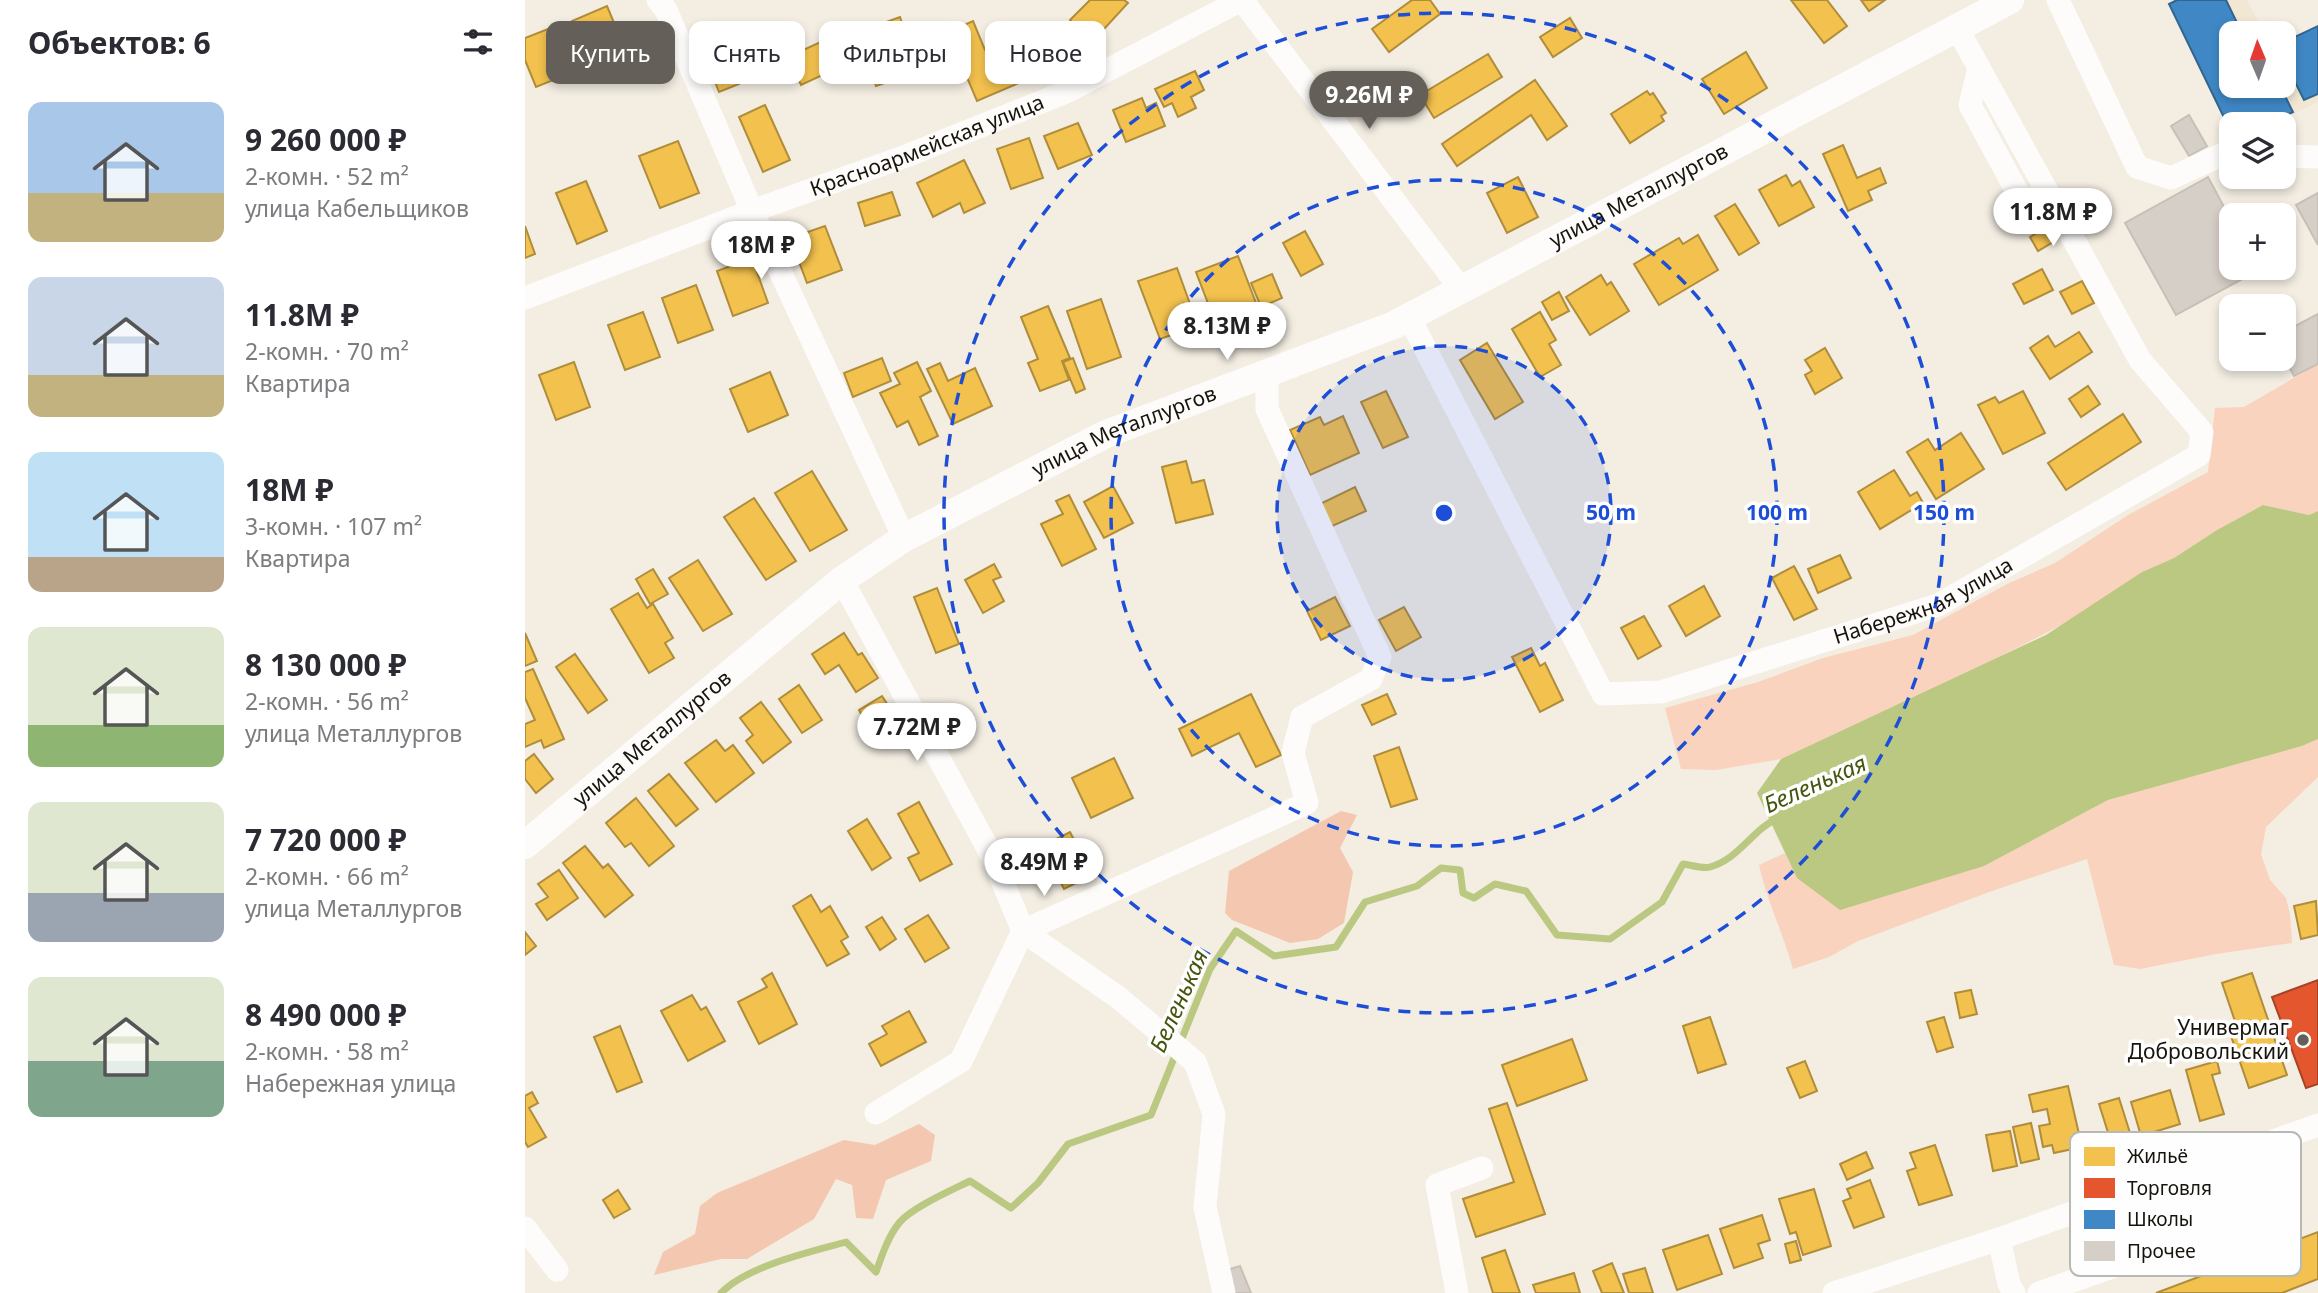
<!DOCTYPE html>
<html lang="ru">
<head>
<meta charset="utf-8">
<style>
  body { margin:0; font-family:"Noto Sans",sans-serif; background:#f2f2f3; color:#2b2b33; height:100vh; display:flex; flex-direction:column; font-size:26px; white-space:nowrap }
  * { box-sizing:border-box; margin:0 }
  p { font-size:23px; color:#7c7c81 }
  .icon { flex:none; width:38px; height:38px; fill:none; stroke:currentColor; stroke-width:2; stroke-linecap:round; stroke-linejoin:round }
  .map { position:relative; flex:1; overflow:hidden }
  .sheet { display:flex; flex-direction:column; background:#fff; width:525px }
  .sheet>* { flex:none }
  .top-card { position:absolute; left:21px; top:21px; width:665px; height:63px; display:flex; gap:14px }
  .needle { width:46px; rotate:358deg }
  .controls { position:absolute; left:1694px; top:21px; display:grid; gap:14px }
  .controls a { display:grid; place-items:center; width:77px; height:77px; border-radius:14px; background:#fff; box-shadow:0 4px 10px #0003; font-size:35px }
  .price { position:absolute; translate:-50% -60px; padding:0 16px; border-radius:24px; background:#fff; color:#222; font-size:23px; line-height:46px; filter:drop-shadow(0 2px 4px #0008) }
  .price::after { content:''; position:absolute; left:50%; top:42px; width:21px; height:16px; margin-left:-10px; background:inherit; clip-path:polygon(0 0,100% 0,50% 100%) }
  .price.on { background:#645f58; color:#fff }
  ul { padding:0; list-style:none }
  li { display:flex; align-items:center; gap:21px; height:175px; padding:0 28px }
  li span { display:grid; place-items:center; flex:none; width:196px; height:140px; border-radius:14px; color:#555 }
  li>.icon { margin-inline-start:auto }
  span .icon { width:84px; height:84px; fill:#fffc; stroke-width:1 }
  li b { font-size:30px }
  h2 { display:flex; justify-content:space-between; align-items:center; height:84px; padding:0 28px; font-size:30px }
  .chip { padding:0 24px; border-radius:14px; background:#fff; box-shadow:0 4px 10px #0003; font-size:24px; line-height:63px }
  .chip.on { background:#645f58; color:#fff }
  main { display:flex; flex:1; min-height:0 }
  .map>svg:first-child { display:block }
  .built { fill:#f1e7d3 }
  .green { fill:#f9d3bd }
  .forest { fill:#f4c8b0 }
  .water { fill:#bac881 }
  .homes { fill:#f2c14e; stroke:#b08d3a; stroke-width:2 }
  .shops { fill:#e4572e; stroke:#a64324; stroke-width:2 }
  .schools { fill:#3f88c5; stroke:#33658e; stroke-width:2 }
  .lines { fill:none; stroke-linecap:round; stroke-linejoin:round }
  .stream { stroke:#bac881; stroke-width:7 }
  .building { fill:#d5cfc7; stroke:#c6c0b8; stroke-width:2 }
  .minor { stroke:#fdfcfb; stroke-width:23 }
  .major { stroke:#fdfcfb; stroke-width:28 }
  .ring { fill:none; stroke:#1d4ed8; stroke-width:3.5; stroke-dasharray:12 9 }
  .poi-dot { fill:#645f58; stroke:#fdfefd; stroke-width:2.5 }
  .labels { text-anchor:middle; stroke-width:7; stroke-linejoin:round; paint-order:stroke }
  .street-label { font-size:21px; fill:#17130d; stroke:#fdfefd }
  .poi-label { font-size:21px; fill:#17130d; stroke:#fdfefd; text-anchor:end }
  .water-label { font-size:23px; font-style:italic; fill:#46550d; stroke:#fdfefd }
  .key { fill:#fdfefd; stroke:#b8b8b5; stroke-width:2 }
  .key-label { font-size:19px; fill:#17130d }
  .centre { fill:#1d4ed8; stroke:#fdfefd; stroke-width:3.5 }
  .ring-label { font-size:21px; text-anchor:middle; font-weight:bold; fill:#1d4ed8; stroke:#fdfefd; stroke-width:7; stroke-linejoin:round; paint-order:stroke }
</style>
</head>
<body>
<main>
<section class="sheet">
<h2>Объектов: 6<svg class="icon" aria-label="filters" viewBox="0 0 24 24"><path d="M4 7h16M4 17h16"/><circle cx="9" cy="7" r="2"/><circle cx="15" cy="17" r="2"/></svg></h2>
<ul>
<li><span style="background:linear-gradient(#a9c7e8 65%,#c2b280 0)"><svg class="icon" aria-label="home" viewBox="0 0 24 24"><path d="M3 11l9-7 9 7M6 9v11h12V9"/></svg></span><div><b>9 260 000 ₽</b><p>2-комн. · 52 m²</p><p>улица Кабельщиков</p></div></li>
<li><span style="background:linear-gradient(#c9d6e8 70%,#c2b280 0)"><svg class="icon" aria-label="home" viewBox="0 0 24 24"><path d="M3 11l9-7 9 7M6 9v11h12V9"/></svg></span><div><b>11.8M ₽</b><p>2-комн. · 70 m²</p><p>Квартира</p></div></li>
<li><span style="background:linear-gradient(#bfe0f5 75%,#b9a48a 0)"><svg class="icon" aria-label="home" viewBox="0 0 24 24"><path d="M3 11l9-7 9 7M6 9v11h12V9"/></svg></span><div><b>18M ₽</b><p>3-комн. · 107 m²</p><p>Квартира</p></div></li>
<li><span style="background:linear-gradient(#dfe7d0 70%,#8fb573 0)"><svg class="icon" aria-label="home" viewBox="0 0 24 24"><path d="M3 11l9-7 9 7M6 9v11h12V9"/></svg></span><div><b>8 130 000 ₽</b><p>2-комн. · 56 m²</p><p>улица Металлургов</p></div></li>
<li><span style="background:linear-gradient(#dfe7d0 65%,#9aa5b1 0)"><svg class="icon" aria-label="home" viewBox="0 0 24 24"><path d="M3 11l9-7 9 7M6 9v11h12V9"/></svg></span><div><b>7 720 000 ₽</b><p>2-комн. · 66 m²</p><p>улица Металлургов</p></div></li>
<li><span style="background:linear-gradient(#dfe7d0 60%,#7fa58c 0)"><svg class="icon" aria-label="home" viewBox="0 0 24 24"><path d="M3 11l9-7 9 7M6 9v11h12V9"/></svg></span><div><b>8 490 000 ₽</b><p>2-комн. · 58 m²</p><p>Набережная улица</p></div></li>
</ul>
</section>
<div class="map">
<svg width="1793" height="1293" viewBox="0 0 1793 1293">
  <rect width="100%" height="100%" fill="#f3ede2"/>
  <!-- built -->
  <path class="built" d="M1656 0H1722L1739 33H1706V86H1759V51L1793 34V102L1748 124H1720Z"/>
  <!-- green -->
  <g class="green">
    <path d="M1793 364V511L1784 515 1738 505 1692 530 1649 558 1617 572 1548 619 1464 662 1256 759 1191 770 1156 769 1140 708 1233 682 1298 658 1388 635 1484 583 1530 563 1603 515 1683 472 1690 408 1719 407Z"/>
    <path d="M1793 739V777L1741 827 1736 854 1745 880 1761 898 1765 914 1767 943 1691 954 1615 969 1589 965 1562 859 1467 891 1333 941 1304 957 1268 969C1258 933 1242 901 1234 865L1260 853 1272 878 1459 866 1583 800 1777 746Z"/>
  </g>
  <!-- forest -->
  <g class="forest">
    <path d="M816 811 832 815 815 848 828 872 819 923 793 939 765 943 707 920 700 913 704 871Z"/>
    <path d="M394 1124 410 1135 406 1161 361 1180 348 1219 331 1218 327 1185 311 1179 289 1219 222 1259H196L129 1275 138 1252 170 1234 175 1206 192 1193 319 1140 350 1145Z"/>
  </g>
  <!-- water -->
  <path class="water" d="M1738 505 1784 515 1793 511V739L1777 746 1583 800 1459 866 1315 910 1272 878 1232 793 1256 759 1521 635 1617 572 1649 558 1692 530Z"/>
  <!-- homes -->
  <g class="homes">
    <path d="M565 0H599L603 3 568 41 545 20Z"/>
    <path d="M887 0H905L915 14 864 52 847 29Z"/>
    <path d="M1266 0H1302L1322 26 1299 43Z"/>
    <path d="M1336 0H1360L1344 11Z"/>
    <path d="M82 6 102 54 66 68 47 21Z"/>
    <path d="M375 17 390 61 371 67 375 78 351 86 333 32Z"/>
    <path d="M1045 18 1057 38 1028 57 1015 37Z"/>
    <path d="M448 21 460 50 469 46 474 57 484 53 496 82 452 101 432 54 440 51 430 29Z"/>
    <path d="M23 29 41 75 11 87 0 60V38Z"/>
    <path d="M302 39 315 67 276 85 263 57Z"/>
    <path d="M192 47 203 76 210 74 214 84 194 92 178 52Z"/>
    <path d="M1221 52 1242 88 1199 114 1177 79Z"/>
    <path d="M963 54 977 77 909 118 895 95Z"/>
    <path d="M670 71 679 90 666 97 671 108 653 117 647 103 639 107 630 89Z"/>
    <path d="M1010 80 1042 126 1022 140 1006 115 932 166 917 144Z"/>
    <path d="M1122 91 1125 95 1128 93 1141 113 1136 116 1139 121 1105 143 1086 114Z"/>
    <path d="M617 98 621 108 631 103 640 126 601 142 588 110Z"/>
    <path d="M240 105 265 160 238 172 214 117Z"/>
    <path d="M553 123 567 155 533 169 519 136Z"/>
    <path d="M504 138 518 178 486 189 472 149Z"/>
    <path d="M153 141 174 193 135 208 114 156Z"/>
    <path d="M1318 145 1332 178 1355 168 1361 183 1343 191 1347 200 1323 211 1298 154Z"/>
    <path d="M439 160 460 203 439 213 435 203 408 217 392 183Z"/>
    <path d="M1261 175 1267 186 1275 181 1289 207 1254 226 1234 190Z"/>
    <path d="M993 177 1013 217 982 233 962 193Z"/>
    <path d="M61 181 82 231 52 244 31 193Z"/>
    <path d="M367 192 375 215 340 226 333 203Z"/>
    <path d="M1210 204 1234 243 1214 255 1190 216Z"/>
    <path d="M0 226 10 254 0 258Z"/>
    <path d="M300 226 317 270 282 283 265 238Z"/>
    <path d="M1522 227 1530 241 1513 251 1505 237Z"/>
    <path d="M780 231 798 264 776 276 758 243Z"/>
    <path d="M1173 235 1193 270 1134 305 1109 264 1154 238 1158 244Z"/>
    <path d="M713 256 731 303 689 319 671 272Z"/>
    <path d="M227 258 243 303 208 316 192 271Z"/>
    <path d="M652 268 673 326 635 339 613 281Z"/>
    <path d="M1517 269 1528 290 1499 304 1488 284Z"/>
    <path d="M747 274 757 298 736 307 726 283Z"/>
    <path d="M1076 275 1082 285 1086 282 1104 311 1065 335 1041 297Z"/>
    <path d="M1557 281 1569 303 1547 314 1535 292Z"/>
    <path d="M171 285 188 330 153 343 137 298Z"/>
    <path d="M1034 292 1044 311 1027 320 1017 302Z"/>
    <path d="M576 299 596 357 562 369 542 311Z"/>
    <path d="M523 306 545 358 537 361 544 380 515 391 503 363 513 359 496 317Z"/>
    <path d="M118 312 135 357 100 370 83 325Z"/>
    <path d="M1015 312 1031 340 1024 344 1036 365 1015 377 987 329Z"/>
    <path d="M1554 332 1567 352 1525 379 1505 348 1523 336 1530 347Z"/>
    <path d="M962 343 998 402 970 419 935 360Z"/>
    <path d="M1300 348 1317 378 1290 394 1280 375 1287 371 1280 360Z"/>
    <path d="M357 358 366 381 328 397 319 373Z"/>
    <path d="M548 358 560 389 551 393 538 362Z"/>
    <path d="M49 362 65 407 31 420 14 375Z"/>
    <path d="M392 362 406 391 395 397 413 436 394 445 383 421 372 427 355 393 375 384 369 373Z"/>
    <path d="M415 363 423 381 450 368 467 406 428 424 402 369Z"/>
    <path d="M245 372 263 415 223 432 205 389Z"/>
    <path d="M1563 386 1575 404 1556 417 1544 399Z"/>
    <path d="M861 391 883 437 858 448 836 402Z"/>
    <path d="M1498 391 1520 433 1478 454 1453 405 1470 397 1474 403Z"/>
    <path d="M1598 414 1616 442 1541 490 1523 463Z"/>
    <path d="M818 416 834 453 785 475 765 430 795 417 799 425Z"/>
    <path d="M1436 433 1459 469 1411 499 1382 452 1403 439 1410 450Z"/>
    <path d="M661 461 667 483 679 480 688 514 651 523 637 467Z"/>
    <path d="M1369 470 1385 496 1392 492 1398 503 1355 529 1333 492Z"/>
    <path d="M287 471 322 530 285 551 250 493Z"/>
    <path d="M588 486 608 523 579 538 559 502Z"/>
    <path d="M830 487 841 511 805 527 795 504Z"/>
    <path d="M544 495 571 549 537 566 516 524 538 514 531 501Z"/>
    <path d="M229 498 271 561 241 580 199 517Z"/>
    <path d="M1315 555 1326 578 1293 593 1283 569Z"/>
    <path d="M173 560 207 614 178 631 144 578Z"/>
    <path d="M469 564 476 577 468 580 479 601 458 613 440 580Z"/>
    <path d="M1269 566 1292 609 1269 620 1247 578Z"/>
    <path d="M128 569 143 594 125 604 111 579Z"/>
    <path d="M1179 586 1195 616 1161 636 1144 606Z"/>
    <path d="M412 588 434 644 411 653 389 597Z"/>
    <path d="M113 593 122 608 128 604 148 638 140 643 149 658 124 673 86 609Z"/>
    <path d="M810 597 825 626 796 640 782 611Z"/>
    <path d="M879 607 896 637 871 651 854 620Z"/>
    <path d="M1119 616 1136 646 1113 659 1096 628Z"/>
    <path d="M0 633 12 661 0 666Z"/>
    <path d="M319 633 333 655 337 653 353 678 331 692 314 665 300 674 287 654Z"/>
    <path d="M1006 648 1015 666 1020 663 1038 700 1015 712 987 657Z"/>
    <path d="M50 654 82 700 63 713 31 667Z"/>
    <path d="M8 669 39 739 19 748 16 740 0 747V724L10 720 0 698V672Z"/>
    <path d="M274 685 297 720 277 733 254 699Z"/>
    <path d="M726 694 756 755 731 767 714 733 667 756 654 729Z"/>
    <path d="M862 694 871 714 847 725 837 705Z"/>
    <path d="M357 696 366 710 342 724 334 710Z"/>
    <path d="M236 702 266 742 238 763 221 741 228 735 215 718Z"/>
    <path d="M191 740 200 751 208 745 229 773 191 802 160 763Z"/>
    <path d="M874 747 892 799 866 807 849 756Z"/>
    <path d="M9 754 28 779 11 793 0 779V761Z"/>
    <path d="M589 758 608 798 566 818 547 778Z"/>
    <path d="M144 774 173 809 151 826 123 791Z"/>
    <path d="M111 798 149 846 124 866 106 843 100 847 81 823Z"/>
    <path d="M394 802 427 864 395 881 383 858 394 853 373 814Z"/>
    <path d="M342 819 366 858 347 870 323 831Z"/>
    <path d="M545 832 567 875 539 889 517 846Z"/>
    <path d="M60 846 78 868 83 864 108 895 80 917 38 863Z"/>
    <path d="M34 870 53 898 22 920 11 904 23 897 13 884Z"/>
    <path d="M286 895 296 912 305 906 323 937 316 941 324 954 302 966 268 906Z"/>
    <path d="M1791 901 1793 935 1776 939 1769 906Z"/>
    <path d="M403 915 424 948 400 962 380 929Z"/>
    <path d="M357 917 371 939 355 950 341 927Z"/>
    <path d="M0 932 11 946 0 955Z"/>
    <path d="M247 973 272 1024 234 1044 213 1002 242 987 237 979Z"/>
    <path d="M1727 973 1762 1075 1724 1088 1706 1036 1714 1033 1697 983Z"/>
    <path d="M1446 990 1452 1014 1435 1018 1430 993Z"/>
    <path d="M167 995 176 1010 181 1007 200 1041 163 1061 136 1011Z"/>
    <path d="M384 1011 401 1042 356 1066 344 1044 362 1034 357 1026Z"/>
    <path d="M1185 1017 1201 1064 1173 1073 1158 1026Z"/>
    <path d="M1419 1017 1428 1047 1412 1052 1402 1022Z"/>
    <path d="M95 1026 117 1082 92 1092 69 1037Z"/>
    <path d="M1047 1039 1062 1080 992 1106 977 1065Z"/>
    <path d="M1280 1061 1292 1091 1275 1098 1262 1068Z"/>
    <path d="M1692 1061 1695 1073 1687 1075 1699 1114 1675 1121 1661 1070Z"/>
    <path d="M1543 1086 1557 1147 1529 1153 1527 1145 1518 1147 1514 1126 1525 1124 1522 1109 1508 1112 1504 1095Z"/>
    <path d="M1645 1090 1655 1124 1616 1136 1606 1102Z"/>
    <path d="M7 1092 13 1103 4 1108 21 1137 3 1147 0 1142V1096Z"/>
    <path d="M1594 1098 1606 1136 1586 1142 1574 1104Z"/>
    <path d="M982 1103 1020 1214 951 1237 938 1199 989 1182 964 1109Z"/>
    <path d="M1506 1123 1514 1159 1496 1163 1488 1127Z"/>
    <path d="M1485 1131 1492 1166 1468 1171 1461 1135Z"/>
    <path d="M1410 1145 1427 1195 1394 1205 1382 1171 1391 1168 1385 1153Z"/>
    <path d="M1341 1152 1348 1168 1322 1180 1315 1164Z"/>
    <path d="M1345 1180 1359 1217 1329 1228 1318 1201 1326 1198 1322 1189Z"/>
    <path d="M1289 1189 1306 1246 1278 1255 1271 1232 1265 1234 1254 1199Z"/>
    <path d="M93 1190 105 1209 89 1218 78 1200Z"/>
    <path d="M1237 1215 1245 1240 1233 1244 1238 1258 1209 1268 1195 1229Z"/>
    <path d="M1793 1232V1279L1757 1293H1631Z"/>
    <path d="M1183 1235 1197 1274 1152 1290 1138 1250Z"/>
    <path d="M1271 1241 1276 1260 1265 1263 1260 1244Z"/>
    <path d="M980 1250 995 1293H968L957 1258Z"/>
    <path d="M1087 1263 1099 1293H1077L1068 1271Z"/>
    <path d="M1120 1268 1128 1293H1104L1098 1274Z"/>
    <path d="M1049 1273 1055 1293H1011L1008 1285Z"/>
  </g>
  <!-- shops -->
  <path class="shops" d="M1793 980V1084L1781 1088 1747 997Z"/>
  <!-- schools -->
  <g class="schools">
    <path d="M1652 0H1701L1717 33H1706V86H1743L1744 88 1755 86 1768 112 1743 124H1706V132L1644 4Z"/>
    <path d="M1793 26V94L1779 100 1759 60V42Z"/>
  </g>
  <g class="lines">
    <!-- stream -->
    <path class="stream" d="M196 1293C222 1266 285 1252 321 1242L351 1272C357 1255 363 1237 374 1223 386 1208 427 1190 445 1181L486 1208 513 1183 543 1144 626 1115 685 969 711 931 749 956 811 947 840 902 892 886 916 868 935 870 938 893 949 898 970 884 1001 891 1032 935 1085 939 1137 902 1158 864C1166 865 1178 869 1185 867 1214 859 1228 829 1253 818"/>
  </g>
  <!-- building -->
  <g class="building">
    <path d="M1664 115 1682 146 1664 156 1646 126Z"/>
    <path d="M1683 177 1706 220V268H1733L1734 270 1651 315 1600 223Z"/>
    <path d="M1793 193V245L1771 205Z"/>
    <path d="M1793 314V364L1769 376 1759 357V332Z"/>
    <path d="M715 1266 726 1293H704L696 1272Z"/>
  </g>
  <g class="lines">
    <!-- minor -->
    <g class="minor">
      <path d="M133 0 141 10 227 211 379 538"/>
      <path d="M717 0 936 289"/>
      <path d="M1533 0 1612 167 1646 178 1696 155H1706"/>
      <path d="M1454 68 1445 105 1495 197 1527 201"/>
      <path d="M1759 156 1793 157"/>
      <path id="s1" d="M0 298 227 211 381 156 541 92 716 0"/>
      <path id="s2" d="M884 317 1078 694 1136 692 1413 605 1674 455 1677 432 1615 360 1432 28"/>
      <path d="M317 580 467 856 498 931 594 998 670 1062 689 1114 680 1207 699 1293"/>
      <path d="M351 1113 436 1061 498 931 782 803 768 753 777 717 846 679 855 657 742 409V373"/>
      <path d="M0 1228 32 1270"/>
      <path d="M1474 1239 1484 1284 1489 1293"/>
      <path d="M932 1293 912 1185 957 1168"/>
      <path d="M1309 1293 1474 1239 1793 1125"/>
      <path d="M1514 1293 1756 1207 1760 1203V1197L1748 1142"/>
    </g>
    <!-- major -->
    <path class="major" id="s3" d="M0 845 317 580 379 538 581 434 869 325 1485 0"/>
  </g>
  <!-- distance rings -->
  <circle cx="919" cy="513" r="167" fill="#1d4ed8" fill-opacity=".12"/>
  <g class="ring">
    <circle cx="919" cy="513" r="167"/>
    <circle cx="919" cy="513" r="333"/>
    <circle cx="919" cy="513" r="500"/>
  </g>
  <!-- markers -->
  <circle class="poi-dot" cx="1778" cy="1040" r="7"/>
  <g class="labels">
    <!-- street labels -->
    <g class="street-label">
      <text dy="7" stroke="none"><textPath href="#s1" startOffset="430">Красноармейская улица</textPath></text>
      <text dy="7" stroke="none"><textPath href="#s3" startOffset="1300">улица Металлургов</textPath></text>
      <text dy="7" stroke="none"><textPath href="#s3" startOffset="733">улица Металлургов</textPath></text>
      <text dy="7" stroke="none"><textPath href="#s2" startOffset="760">Набережная улица</textPath></text>
      <text dy="7" stroke="none"><textPath href="#s3" startOffset="166">улица Металлургов</textPath></text>
    </g>
    <!-- poi labels -->
    <g class="poi-label">
      <text x="1764" y="1035">Универмаг<tspan x="1764" dy="24">Добровольский</tspan></text>
    </g>
    <!-- water labels -->
    <g class="water-label">
      <text transform="translate(1290 784) rotate(-24)" y="8">Беленькая</text>
      <text transform="translate(654 1001) rotate(-66)" y="8">Беленькая</text>
    </g>
  </g>
  <!-- legend -->
  <rect x="1545" y="1132" width="231" height="144" rx="10" class="key"/>
  <rect x="1559" y="1147" width="31" height="19" fill="#f2c14e"/>
  <rect x="1559" y="1178" width="31" height="20" fill="#e4572e"/>
  <rect x="1559" y="1210" width="31" height="19" fill="#3f88c5"/>
  <rect x="1559" y="1241" width="31" height="20" fill="#d5cfc7"/>
  <g class="key-label">
    <text x="1602" y="1163">Жильё</text>
    <text x="1602" y="1195">Торговля</text>
    <text x="1602" y="1226">Школы</text>
    <text x="1602" y="1258">Прочее</text>
  </g>
  <circle cx="919" cy="513" r="10" class="centre"/>
  <g class="ring-label">
    <text x="1086" y="520">50 m</text>
    <text x="1252" y="520">100 m</text>
    <text x="1419" y="520">150 m</text>
  </g>
</svg>
<div class="controls">
<a><svg class="needle" viewBox="-14 -14 28 28"><path d="M0-13l5 13h-10z" fill="#e53935"/><path d="M0 13l5-13h-10z" fill="#7c7c81"/></svg></a>
<a><svg class="icon" aria-label="layers" viewBox="0 0 24 24"><path d="M12 4l9 5-9 5-9-5zM3 14l9 5 9-5"/></svg></a>
<a>+</a>
<a>−</a>
</div>
<b class="price on" style="left:844px;top:131px">9.26M ₽</b>
<b class="price" style="left:1528px;top:248px">11.8M ₽</b>
<b class="price" style="left:236px;top:281px">18M ₽</b>
<b class="price" style="left:702px;top:362px">8.13M ₽</b>
<b class="price" style="left:392px;top:763px">7.72M ₽</b>
<b class="price" style="left:519px;top:898px">8.49M ₽</b>
<div class="top-card">
<a class="chip on">Купить</a>
<a class="chip">Снять</a>
<a class="chip">Фильтры</a>
<a class="chip">Новое</a>
</div>
</div>
</main>
</body>
</html>
